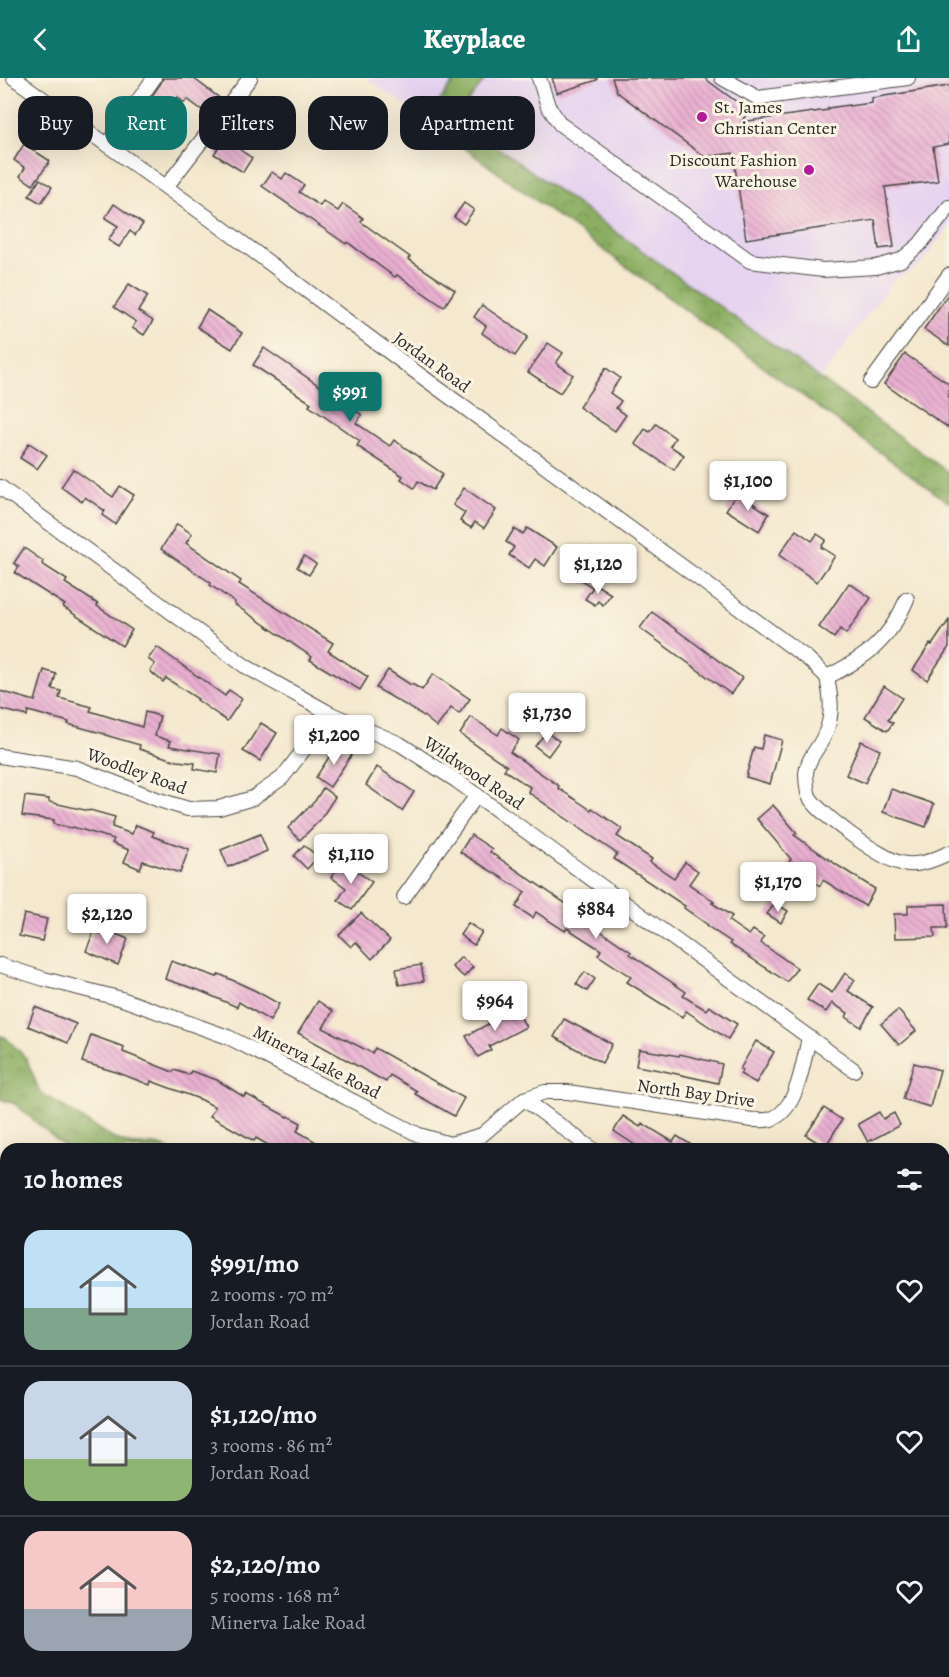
<!DOCTYPE html>
<html lang="en">
<head>
<meta charset="utf-8">
<style>
  body { margin:0; font-family:Alegreya,serif; background:#20242c; color:#f1f3f6; height:100vh; display:flex; flex-direction:column; font-size:22px; white-space:nowrap }
  * { box-sizing:border-box; margin:0 }
  p { font-size:20px; color:#9ea1a6 }
  .icon { flex:none; width:33px; height:33px; fill:none; stroke:currentColor; stroke-width:2; stroke-linecap:round; stroke-linejoin:round }
  .map { position:relative; flex:1; overflow:hidden }
  .details { position:absolute; left:0px; top:1065px; width:950px; height:534px; display:flex; flex-direction:column; background:#171b24; border-radius:18px 18px 0 0; box-shadow:0 6px 24px #0002 }
  .details>* { flex:none }
  .guide { position:absolute; left:18px; top:18px; width:600px; height:54px; display:flex; gap:12px }
  .price { position:absolute; translate:-50% -51px; padding:0 14px; border-radius:6px; background:#fff; color:#222; font-size:20px; line-height:39px; filter:drop-shadow(0 2px 3px #0008) }
  .price::after { content:''; position:absolute; left:50%; top:36px; width:18px; height:14px; margin-left:-9px; background:inherit; clip-path:polygon(0 0,100% 0,50% 100%) }
  .price.selected { background:#0f766e; color:#fff }
  ul { padding:0; list-style:none }
  li { display:flex; align-items:center; gap:18px; height:150px; padding:0 24px }
  li+li { border-top:2px solid #363941 }
  li span { display:grid; place-items:center; flex:none; width:168px; height:120px; border-radius:18px; color:#555 }
  li>.icon { margin-inline-start:auto }
  span .icon { width:72px; height:72px; fill:#fffc; stroke-width:1 }
  li b { font-size:26px }
  h2 { display:flex; justify-content:space-between; align-items:center; height:72px; padding:0 24px; font-size:26px }
  .chip { padding:0 21px; border-radius:18px; background:#171b24; box-shadow:0 6px 24px #0002; font-size:21px; line-height:54px }
  .chip.selected { background:#0f766e; color:#fff }
  header { display:flex; justify-content:space-between; align-items:center; height:78px; padding:0 24px; background:#0f766e; color:#fff; font-size:27px; font-weight:800 }
  .map>svg:first-child { display:block }
  .built { fill:#e6d3f0 }
  .grass { fill:#afca70; stroke:#6d7a4e; stroke-width:1.5 }
  .forest { fill:url(#forest-crowns); stroke:#5b6c46; stroke-width:1.5 }
  .water { fill:url(#water-ripples); stroke:#4b7288; stroke-width:1.5 }
  .lines { fill:none; stroke-linecap:round; stroke-linejoin:round }
  .stream { stroke:#6bbae6; stroke-width:4 }
  .building { fill:url(#building-back-hatch) }
  .minor-casing { stroke:#494743; stroke-width:16 }
  .path { stroke:#494743; stroke-width:2; stroke-dasharray:1.5 4.5; stroke-linecap:butt }
  .minor { stroke:#fff; stroke-width:14 }
  .poi-dot { fill:#b5179e; stroke:#fcf5e5; stroke-width:2 }
  .labels { text-anchor:middle; stroke-width:6; stroke-linejoin:round; paint-order:stroke }
  .poi-label { font-size:18px; fill:#2b2b2b; stroke:#fcf5e5; text-anchor:start }
  .street-label { font-size:18px; fill:#2b2b2b; stroke:#fcf5e5 }
</style>
</head>
<body>
<header><svg class="icon" aria-label="back" viewBox="0 0 24 24"><path d="M15 5l-7 7 7 7"/></svg>Keyplace<svg class="icon" aria-label="share" viewBox="0 0 24 24"><path d="M12 15V3M7 8l5-5 5 5M5 13v7h14v-7"/></svg></header>
<div class="map">
<svg width="949" height="1599" viewBox="0 0 949 1599">
  <defs>
    <pattern id="forest-crowns" width="20" height="18" patternUnits="userSpaceOnUse" patternTransform="scale(1.5)"><rect width="20" height="18" fill="#8bae62"/><path d="M2 6a3 3 0 1 1 6 0M12 15a3 3 0 1 1 6 0" fill="none" stroke="#728e51"/></pattern>
    <pattern id="water-ripples" width="26" height="14" patternUnits="userSpaceOnUse" patternTransform="scale(1.5)"><rect width="26" height="14" fill="#6bbae6"/><path d="M2 4q2-2 4 0t4 0M15 11q2-2 4 0t4 0" fill="none" stroke="#5897bb"/></pattern>
    <pattern id="building-back-hatch" width="6" height="6" patternUnits="userSpaceOnUse" patternTransform="scale(1.5)"><rect width="6" height="6" fill="#eab0d2"/><path d="M-1 5l2 2M0 0l6 6M5-1l2 2" fill="none" stroke="#be8fab"/></pattern>
  </defs>
  <rect width="100%" height="100%" fill="#fcf5e5"/>
  <filter id="ink" filterUnits="userSpaceOnUse"><feTurbulence type="fractalNoise" baseFrequency=".0167" numOctaves="2"/><feDisplacementMap in="SourceGraphic" scale="12" xChannelSelector="R" yChannelSelector="G"/><feConvolveMatrix kernelMatrix="1 2 1 2 8 2 1 2 1" color-interpolation-filters="sRGB"/></filter>
  <filter id="wash" filterUnits="userSpaceOnUse"><feTurbulence type="fractalNoise" baseFrequency=".008" numOctaves="4" result="noise"/><feDisplacementMap in="SourceGraphic" scale="24" xChannelSelector="R" yChannelSelector="G"/><feGaussianBlur stdDeviation="1.35" result="paint"/><feColorMatrix in="noise" values="0 0 0 0 0 0 0 0 0 0 0 0 0 0 0 0 0 1.4 0 .05"/><feComposite in="paint" operator="in"/></filter>
  <g filter="url(#wash)">
    <rect width="100%" height="100%" fill="#f4e8ce"/>
    <!-- built -->
    <g class="built">
      <path d="M366 0H456L426 42Z"/>
      <path d="M486 0H949V148L918 189 894 201 821 301 468 48 461 40 463 31Z"/>
    </g>
    <!-- grass -->
    <path class="grass" d="M944 1337 949 1341V1458L944 1457Z"/>
    <!-- forest -->
    <g class="forest">
      <path d="M456 0H486L463 31 461 40 468 48 821 301 949 395V425L426 42Z"/>
      <path d="M0 958 5 959 26 980 40 1014 112 1060 132 1067H156L171 1071H67L15 1026 0 1021Z"/>
      <path d="M944 1457 949 1458V1599H712L717 1593H944Z"/>
    </g>
    <!-- water -->
    <path class="water" d="M949 1134V1310L944 1307V1150Z"/>
    <g class="lines">
      <!-- stream -->
      <path class="stream" d="M944 1590 949 1592"/>
    </g>
    <g id="blocks">
      <!-- building -->
      <g class="building">
        <path d="M163 0H193L222 22 210 38 187 21 184 25 178 19 164 38 147 25 161 5Z"/>
        <path d="M552 0H597V2L557 15Z"/>
        <path d="M612 0H704L749 33 741 44 828 32V30L849 27V28L872 25V20L949 8V66L933 69 938 103 885 109 894 169 879 171 875 142 746 161 733 75 705 79 617 14Z"/>
        <path d="M224 61 252 80 243 94 214 76Z"/>
        <path d="M24 66 50 83 33 107 20 98 25 90 14 82Z"/>
        <path d="M272 94 282 101 286 95 304 107 299 114 320 128 323 123 338 133 343 126 363 140 361 144 410 179 408 181 455 212 444 229 397 197 395 199 347 164 346 166 262 108Z"/>
        <path d="M40 101 52 109 41 125 29 118Z"/>
        <path d="M464 125 474 132 464 146 454 139Z"/>
        <path d="M114 126 143 146 135 157 130 153 119 169 108 162 118 148 105 140Z"/>
        <path d="M129 206 148 218 138 233 153 243 144 257 132 250 136 244 114 229Z"/>
        <path d="M949 215V268L924 251Z"/>
        <path d="M482 227 528 259 515 278 482 255 486 248 474 239Z"/>
        <path d="M207 232 242 255 232 271 197 249Z"/>
        <path d="M548 265 563 275 556 285 573 297 560 315 528 294Z"/>
        <path d="M264 270 362 337 356 345 390 368 394 362 443 396 433 412 418 403 414 410 401 401 403 398 357 368 360 363 309 328 311 325 253 287Z"/>
        <path d="M905 276 949 306V350L884 306Z"/>
        <path d="M606 290 620 300 610 315 621 323 616 330 626 337 615 353 579 329Z"/>
        <path d="M656 346 675 360 670 368 684 377 674 392 635 366 645 351 650 354Z"/>
        <path d="M29 365 47 377 37 391 20 380Z"/>
        <path d="M73 391 113 419 120 408 134 417 115 446 102 437 105 433 85 419 82 424 61 409Z"/>
        <path d="M464 410 496 432 484 450 475 444 471 450 460 443 465 435 453 427Z"/>
        <path d="M737 415 769 436 759 453 726 432Z"/>
        <path d="M177 446 192 456 186 465 241 503 239 506 333 565 328 573 368 599 360 612 310 582 312 579 234 526 235 524 210 507 211 505 161 471Z"/>
        <path d="M527 450 557 469 545 488 535 481 529 490 509 477 514 469 506 464 514 451 523 456Z"/>
        <path d="M796 452 812 463 817 456 826 462 821 469 835 478 817 504 779 477Z"/>
        <path d="M592 469 611 482 592 509 580 501 586 493 579 489Z"/>
        <path d="M24 470 43 483 42 486 67 502 65 505 98 526 97 528 132 552 122 568 63 529 65 527 15 495 19 489 14 485Z"/>
        <path d="M304 478 316 486 309 497 297 489Z"/>
        <path d="M849 505 871 520 846 556 840 551 834 560 819 549Z"/>
        <path d="M595 506 611 516 603 527 598 523 595 527 585 521Z"/>
        <path d="M652 534 742 600 731 616 640 550Z"/>
        <path d="M949 542V569L927 602 913 592 930 566 932 567Z"/>
        <path d="M157 569 225 618 229 612 242 621 227 643 197 622 198 621 166 600 163 604 150 593 155 586 148 581Z"/>
        <path d="M44 592 56 596 52 611 61 613 59 620 92 629 90 633 142 649 145 634 160 638 155 658 171 663 169 668 220 676 217 695 194 691 195 685 177 683 139 671 140 667 105 657V656L68 646 69 644 28 633 27 638 0 631V613L35 623Z"/>
        <path d="M388 592 411 607 412 606 422 612 433 596 470 621 459 636 451 630 437 649 421 636 376 610Z"/>
        <path d="M884 608 902 620 888 642 893 645 887 653 865 639Z"/>
        <path d="M471 639 498 657 502 650 519 662 510 674 559 708 558 710 591 732 592 730 622 751 617 758 652 781 650 784 674 800 685 784 698 793 689 806 714 824 712 825 732 838 729 843 733 846 749 857 753 852 764 859 761 865 797 890 787 904 730 866 731 864 707 848 708 847 684 830 685 828 614 781 617 776 528 714 530 709 504 692 507 688 460 656Z"/>
        <path d="M261 645 277 655 260 683 243 673Z"/>
        <path d="M546 654 559 663 548 678 535 668Z"/>
        <path d="M764 657 782 662 770 706 746 699 754 669 761 671Z"/>
        <path d="M861 663 880 672 865 705 846 697Z"/>
        <path d="M337 667 352 676 330 709 316 699Z"/>
        <path d="M377 689 414 714 402 733 366 707Z"/>
        <path d="M323 710 335 719 320 742 300 762 288 750 315 723Z"/>
        <path d="M891 711 934 726 926 749 883 734Z"/>
        <path d="M25 718 49 721V724L89 733 90 732 115 739 112 749 132 756 136 747 154 754 152 758 189 771 180 795 143 783 140 791 124 784 129 772 112 765 114 761 73 749 72 750 53 746 54 742 22 738Z"/>
        <path d="M773 727 797 755 794 757 840 789 875 811 865 828 823 802 820 808 788 786 791 781 757 741Z"/>
        <path d="M260 756 267 773 228 789 221 772Z"/>
        <path d="M471 757 492 771 490 774 578 834 576 836 631 874 630 876 686 914 683 918 706 932 709 928 737 946 728 961 686 933 682 939 627 904 631 899 598 877 601 872 567 850 565 853 536 834 533 840 516 829 525 814 460 774Z"/>
        <path d="M304 767 318 779 307 791 294 778Z"/>
        <path d="M342 783 372 804 352 832 338 822 346 810 331 799Z"/>
        <path d="M775 825 788 833 781 845 767 836Z"/>
        <path d="M946 826 947 850H934L935 859 895 860 894 836H908V827Z"/>
        <path d="M361 835 390 862 372 881 356 864 351 869 339 857Z"/>
        <path d="M24 836 47 841 42 863 19 858Z"/>
        <path d="M468 845 482 854 474 867 460 857Z"/>
        <path d="M96 848 128 861 118 887 86 873Z"/>
        <path d="M461 879 473 889 464 899 452 889Z"/>
        <path d="M171 883 217 899 219 896 256 913 279 926 270 943 239 924 237 929 198 912 165 901Z"/>
        <path d="M421 887 424 903 399 907 396 891Z"/>
        <path d="M585 894 595 901 587 913 576 906Z"/>
        <path d="M845 895 855 902 848 913 873 929 861 949 846 939 848 935 832 925 826 934 807 922 818 906 832 915Z"/>
        <path d="M318 923 333 933 323 950 372 975 375 970 464 1020 454 1038 415 1016 417 1013 390 997 386 1004 298 955Z"/>
        <path d="M35 929 76 946 68 965 28 948Z"/>
        <path d="M516 931 526 949 489 968 491 972 478 979 466 958Z"/>
        <path d="M898 932 916 953 899 967 881 946Z"/>
        <path d="M564 941 612 966 602 985 554 959Z"/>
        <path d="M91 957 124 969 123 974 173 994 174 992 189 997 191 993 217 1002 244 1019 246 1016 287 1039 288 1038 301 1045 297 1053 328 1071H275L256 1060 254 1063 210 1038 215 1029 202 1022 151 1003 150 1007 116 994 82 984Z"/>
        <path d="M756 963 774 974 756 1005 740 996 743 992 740 991Z"/>
        <path d="M639 971 679 978 680 976 722 986 718 1005 659 992 636 988Z"/>
        <path d="M914 985 940 992 930 1029 903 1021Z"/>
        <path d="M824 1030 842 1042 825 1069 806 1057Z"/>
        <path d="M879 1034 883 1041 894 1035 900 1047 868 1064 858 1046Z"/>
        <path d="M623 1038 640 1049 642 1045 673 1064 677 1058 698 1071H641L614 1053Z"/>
      </g>
    </g>
  </g>
  <g filter="url(#ink)">
    <use href="#blocks" fill-opacity="0" stroke="#494743" stroke-width="1.5"/>
    <g class="lines">
      <defs>
        <g id="minor">
          <path d="M14 0 213 143 428 303 705 505 808 581 827 599"/>
          <path d="M539 0 548 28 560 46 750 183 823 192 876 189 901 182 920 166 949 129"/>
          <path d="M722 0 758 20 908 0"/>
          <path d="M107 67 154 0"/>
          <path d="M166 109 250 0"/>
          <path d="M871 304 949 197"/>
          <path d="M0 409 245 588 331 636 400 666 457 703 854 992"/>
          <path d="M827 599C831 620 834 638 824 658 819 670 807 681 806 695 806 700 807 713 809 718 816 734 883 782 901 785 919 789 933 782 949 775"/>
          <path d="M827 599C867 579 889 563 907 521"/>
          <path d="M0 678 77 690 159 722 188 731 219 730 253 720 282 700 331 636"/>
          <path d="M404 819 477 717"/>
          <path d="M0 887 44 901 122 921 228 959 419 1057 450 1066 482 1057 524 1021 545 1014H568L752 1042C758 1042 766 1043 771 1041 798 1032 803 984 809 960"/>
          <path d="M524 1021 592 1071"/>
          <path d="M0 1137 6 1140"/>
          <path d="M944 1330 949 1334"/>
          <path d="M0 1391 6 1395"/>
          <path d="M305 1593 314 1599"/>
          <path d="M591 1593 628 1596 644 1594 663 1599"/>
        </g>
      </defs>
      <!-- minor casing -->
      <use href="#minor" class="minor-casing"/>
      <!-- path -->
      <g class="path">
        <path d="M944 1370 949 1371"/>
        <path d="M876 1593 892 1599"/>
        <path d="M701 1599 708 1593"/>
      </g>
      <!-- minor -->
      <use href="#minor" class="minor"/>
    </g>
  </g>
  <!-- markers -->
  <g class="poi-dot">
    <circle cx="702" cy="39" r="6"/>
    <circle cx="809" cy="92" r="6"/>
  </g>
  <g class="labels">
    <!-- poi labels -->
    <g class="poi-label">
      <text x="714" y="35">St. James<tspan x="714" dy="21">Christian Center</tspan></text>
      <text x="797" y="88" text-anchor="end">Discount Fashion<tspan x="797" dy="21">Warehouse</tspan></text>
    </g>
    <!-- street labels -->
    <g class="street-label">
      <text transform="translate(432 284) rotate(36)" y="6">Jordan Road</text>
      <text transform="translate(137 693) rotate(20)" y="6">Woodley Road</text>
      <text transform="translate(474 695) rotate(34)" y="6">Wildwood Road</text>
      <text transform="translate(317 984) rotate(27)" y="6">Minerva Lake Road</text>
      <text transform="translate(696 1015) rotate(8)" y="6">North Bay Drive</text>
    </g>
  </g>
</svg>
<b class="price selected" style="left:350px;top:345px">$991</b>
<b class="price" style="left:748px;top:434px">$1,100</b>
<b class="price" style="left:598px;top:517px">$1,120</b>
<b class="price" style="left:547px;top:666px">$1,730</b>
<b class="price" style="left:334px;top:688px">$1,200</b>
<b class="price" style="left:351px;top:807px">$1,110</b>
<b class="price" style="left:778px;top:835px">$1,170</b>
<b class="price" style="left:596px;top:862px">$884</b>
<b class="price" style="left:107px;top:867px">$2,120</b>
<b class="price" style="left:495px;top:954px">$964</b>
<div class="guide">
<a class="chip">Buy</a>
<a class="chip selected">Rent</a>
<a class="chip">Filters</a>
<a class="chip">New</a>
<a class="chip">Apartment</a>
</div>
<section class="details">
<h2>10 homes<svg class="icon" aria-label="filters" viewBox="0 0 24 24"><path d="M4 7h16M4 17h16"/><circle cx="9" cy="7" r="2"/><circle cx="15" cy="17" r="2"/></svg></h2>
<ul>
<li><span style="background:linear-gradient(#bfe0f5 65%,#7fa58c 0)"><svg class="icon" aria-label="home" viewBox="0 0 24 24"><path d="M3 11l9-7 9 7M6 9v11h12V9"/></svg></span><div><b>$991/mo</b><p>2 rooms · 70 m²</p><p>Jordan Road</p></div><svg class="icon" aria-label="heart" viewBox="0 0 24 24"><path d="M12 20l-8-8c-3-5 5-10 8-4 3-6 11-1 8 4z"/></svg></li>
<li><span style="background:linear-gradient(#c9d6e8 65%,#8fb573 0)"><svg class="icon" aria-label="home" viewBox="0 0 24 24"><path d="M3 11l9-7 9 7M6 9v11h12V9"/></svg></span><div><b>$1,120/mo</b><p>3 rooms · 86 m²</p><p>Jordan Road</p></div><svg class="icon" aria-label="heart" viewBox="0 0 24 24"><path d="M12 20l-8-8c-3-5 5-10 8-4 3-6 11-1 8 4z"/></svg></li>
<li><span style="background:linear-gradient(#f6c9c9 65%,#9aa5b1 0)"><svg class="icon" aria-label="home" viewBox="0 0 24 24"><path d="M3 11l9-7 9 7M6 9v11h12V9"/></svg></span><div><b>$2,120/mo</b><p>5 rooms · 168 m²</p><p>Minerva Lake Road</p></div><svg class="icon" aria-label="heart" viewBox="0 0 24 24"><path d="M12 20l-8-8c-3-5 5-10 8-4 3-6 11-1 8 4z"/></svg></li>
</ul>
</section>
</div>
</body>
</html>
